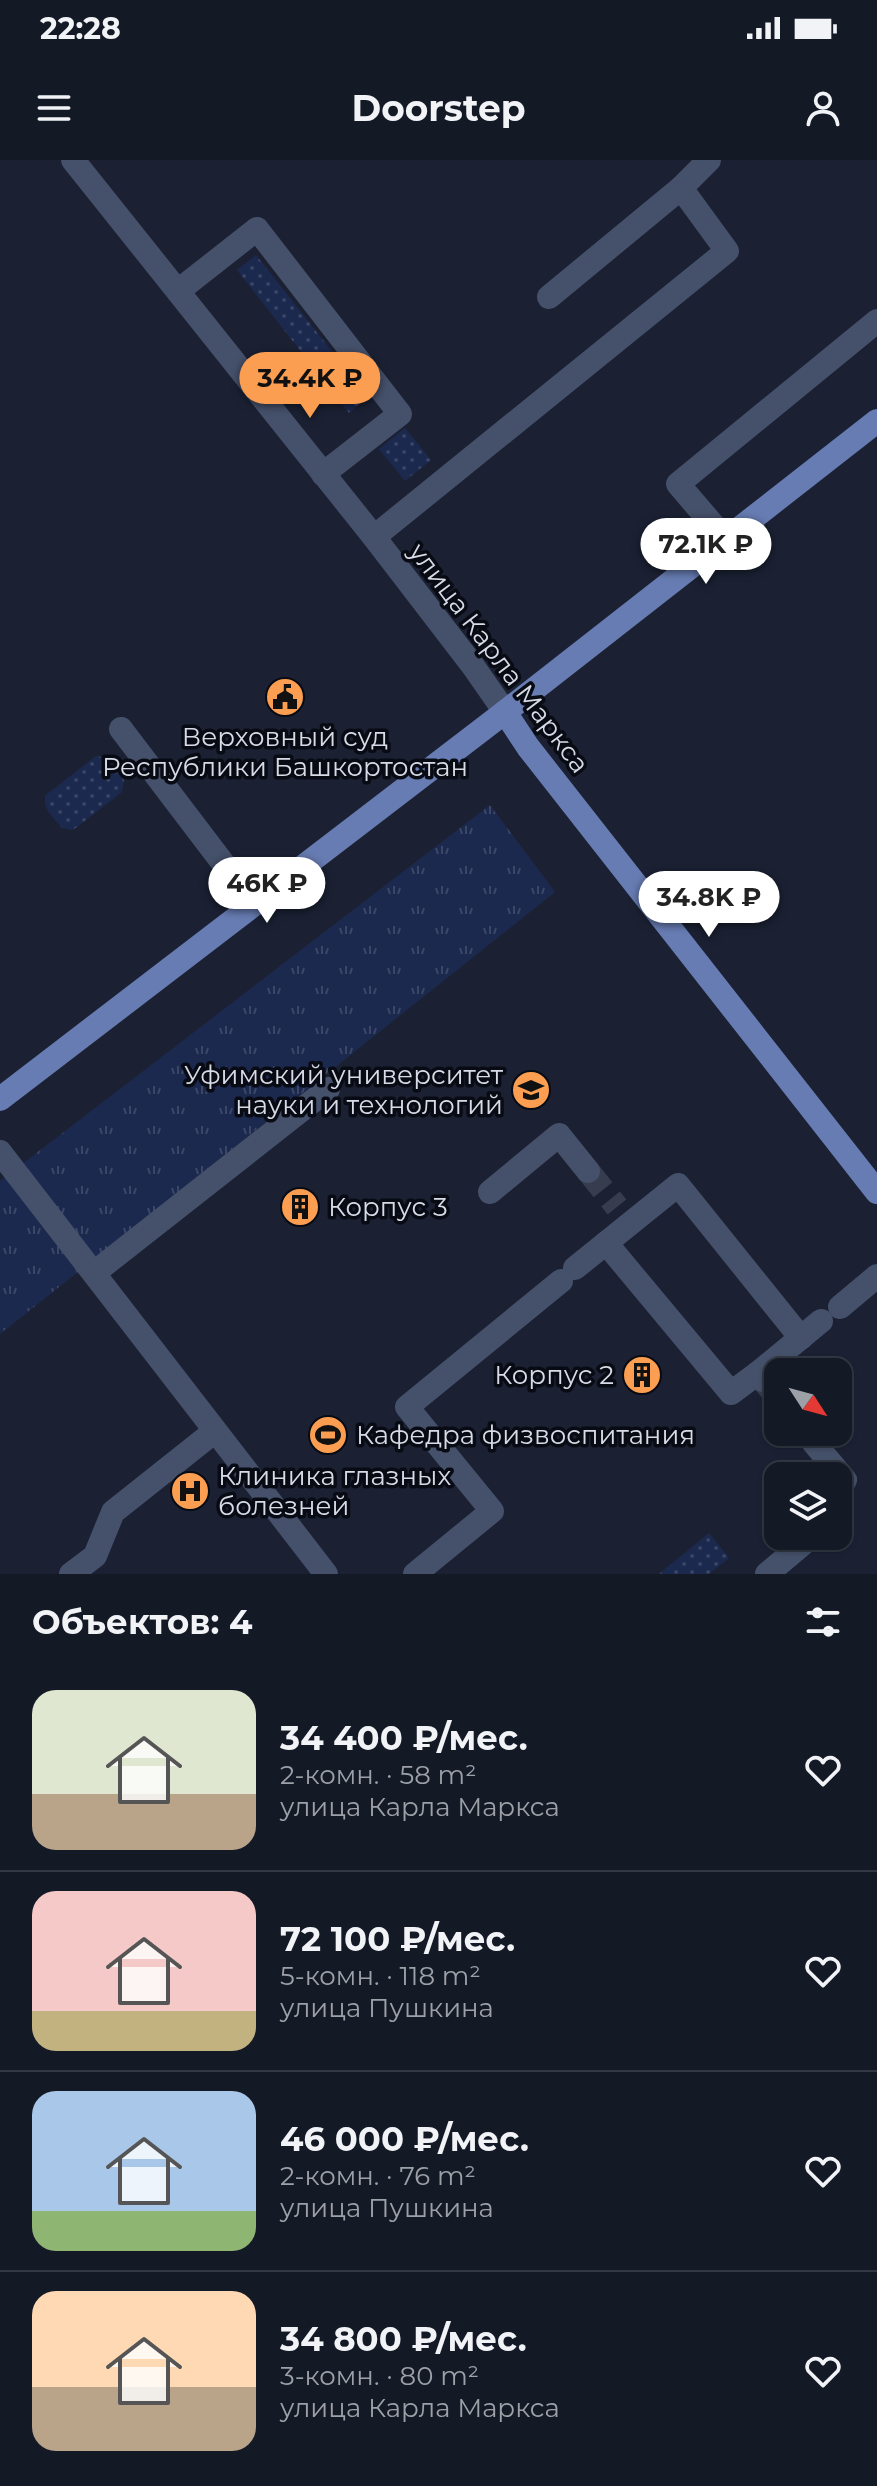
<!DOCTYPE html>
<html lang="ru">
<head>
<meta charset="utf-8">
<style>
  body { margin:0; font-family:Montserrat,sans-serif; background:#212632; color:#f1f3f6; height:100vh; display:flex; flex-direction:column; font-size:30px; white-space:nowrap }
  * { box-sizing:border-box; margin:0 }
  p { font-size:26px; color:#9da0a7 }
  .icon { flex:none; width:44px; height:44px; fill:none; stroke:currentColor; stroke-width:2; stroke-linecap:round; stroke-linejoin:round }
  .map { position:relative; height:1414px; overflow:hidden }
  .panel { display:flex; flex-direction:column; background:#141926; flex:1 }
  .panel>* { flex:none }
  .needle { width:52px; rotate:126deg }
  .tools { position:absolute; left:764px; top:1198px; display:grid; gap:16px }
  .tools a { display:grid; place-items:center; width:88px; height:88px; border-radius:16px; background:#141926; box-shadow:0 2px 6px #0004,0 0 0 2px #333843; font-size:40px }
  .price { position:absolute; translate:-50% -68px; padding:0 18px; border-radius:28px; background:#fff; color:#222; font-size:26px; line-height:52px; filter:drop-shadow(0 2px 4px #0008) }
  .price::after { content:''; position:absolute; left:50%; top:48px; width:24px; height:18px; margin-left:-12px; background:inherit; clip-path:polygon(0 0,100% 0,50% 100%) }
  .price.current { background:#fb9e51; color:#111 }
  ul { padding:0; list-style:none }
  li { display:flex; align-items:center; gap:24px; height:200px; padding:0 32px }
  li+li { border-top:2px solid #333843 }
  li span { display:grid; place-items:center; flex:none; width:224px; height:160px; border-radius:24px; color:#555 }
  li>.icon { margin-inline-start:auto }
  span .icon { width:96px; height:96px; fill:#fffc; stroke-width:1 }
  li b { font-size:34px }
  h2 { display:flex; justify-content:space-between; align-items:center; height:96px; padding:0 32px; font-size:34px }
  .status { display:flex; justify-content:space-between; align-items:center; height:56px; padding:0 40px; background:#141926; direction:ltr }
  .status svg { height:22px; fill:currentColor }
  header { display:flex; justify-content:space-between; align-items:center; height:104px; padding:0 32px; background:#141926; font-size:36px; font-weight:700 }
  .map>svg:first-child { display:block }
  .grass { fill:url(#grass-dots) }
  .park { fill:url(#park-tufts) }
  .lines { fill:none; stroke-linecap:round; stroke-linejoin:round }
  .minor-tunnel { stroke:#373d4e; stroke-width:24; stroke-dasharray:24 12; stroke-linecap:butt }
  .minor { stroke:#45506a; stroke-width:24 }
  .major { stroke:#677cb2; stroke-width:24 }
  .labels { text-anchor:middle; stroke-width:7; stroke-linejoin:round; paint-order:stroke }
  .street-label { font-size:26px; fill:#d6dbe7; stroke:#080b13 }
  .poi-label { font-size:26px; fill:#d6dbe7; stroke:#080b13; text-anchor:start }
</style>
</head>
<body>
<div class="status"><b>22:28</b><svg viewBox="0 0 49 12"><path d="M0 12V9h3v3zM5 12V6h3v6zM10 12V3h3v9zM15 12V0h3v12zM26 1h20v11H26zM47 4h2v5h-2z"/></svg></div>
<header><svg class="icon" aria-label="menu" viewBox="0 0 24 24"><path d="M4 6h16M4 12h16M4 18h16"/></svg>Doorstep<svg class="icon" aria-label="person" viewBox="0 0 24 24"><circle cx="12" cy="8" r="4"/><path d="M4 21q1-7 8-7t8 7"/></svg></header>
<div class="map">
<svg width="877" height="1414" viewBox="0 0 877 1414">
  <defs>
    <pattern id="grass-dots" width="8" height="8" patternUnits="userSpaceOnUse" patternTransform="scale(2)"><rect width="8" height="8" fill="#1c294f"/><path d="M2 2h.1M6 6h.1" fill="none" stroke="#3c4768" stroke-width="1.8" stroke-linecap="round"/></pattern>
    <pattern id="park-tufts" width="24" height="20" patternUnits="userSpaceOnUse" patternTransform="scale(2)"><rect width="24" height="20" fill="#1c294f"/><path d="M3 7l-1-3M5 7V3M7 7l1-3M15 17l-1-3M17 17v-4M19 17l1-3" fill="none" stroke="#3c4768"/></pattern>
  </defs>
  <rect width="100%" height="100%" fill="#1b2133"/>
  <!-- grass -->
  <g class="grass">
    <path d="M256 95 368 237 349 253 237 110Z"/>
    <path d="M405 268 431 300 405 321 379 289Z"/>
    <path d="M96 596 106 598 124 620 122 632 73 670 62 668C54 658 41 648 46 635Z"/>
    <path d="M709 1373 729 1398 709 1414H659Z"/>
  </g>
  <!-- park -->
  <path class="park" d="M490 645 555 732 0 1174V1021Z"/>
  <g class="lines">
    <!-- minor-tunnel -->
    <g class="minor-tunnel">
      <path d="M588 1011 617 1047"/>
      <path d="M763 1220 778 1238"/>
    </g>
    <!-- minor -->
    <g class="minor">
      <path d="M73 0 374 377 473 506 505 552"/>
      <path d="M178 131 257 69 400 254 323 314"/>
      <path d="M549 137 681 28"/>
      <path d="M374 377 727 91 681 28 709 0"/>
      <path d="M726 380 678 324 877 161"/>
      <path d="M121 569 254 744"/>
      <path d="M0 992 326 1414"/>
      <path d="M490 1032 559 975 588 1011"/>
      <path d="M606 1083 731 1233 758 1213"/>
      <path d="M575 1108 678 1025 801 1178"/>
      <path d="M94 1113 328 929"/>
      <path d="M840 1147 877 1116"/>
      <path d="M763 1220 758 1213 821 1161"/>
      <path d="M814 1283 845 1320 838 1332"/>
      <path d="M71 1414 95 1396 113 1352 215 1271"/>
      <path d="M415 1414 492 1351 407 1247 561 1121"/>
      <path d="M767 1414 812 1376"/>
    </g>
    <!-- major -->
    <g class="major">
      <path d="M505 552 528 587 877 1032"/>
      <path d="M0 939 505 552 877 261"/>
    </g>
  </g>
  <!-- icons -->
  <defs>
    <symbol id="civic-disc" viewBox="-11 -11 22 22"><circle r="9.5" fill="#fb9e51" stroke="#080b13"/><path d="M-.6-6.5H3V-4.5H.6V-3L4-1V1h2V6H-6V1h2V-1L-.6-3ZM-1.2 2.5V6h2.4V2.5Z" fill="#111"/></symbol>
    <symbol id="university-disc" viewBox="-11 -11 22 22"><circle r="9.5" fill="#fb9e51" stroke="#080b13"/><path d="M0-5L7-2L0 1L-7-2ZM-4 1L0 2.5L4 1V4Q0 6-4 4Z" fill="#111"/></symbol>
    <symbol id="building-disc" viewBox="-11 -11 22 22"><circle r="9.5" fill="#fb9e51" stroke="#080b13"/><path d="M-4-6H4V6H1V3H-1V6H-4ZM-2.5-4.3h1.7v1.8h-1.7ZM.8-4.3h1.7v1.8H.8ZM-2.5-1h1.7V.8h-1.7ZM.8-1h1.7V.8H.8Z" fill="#111"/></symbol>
    <symbol id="stadium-disc" viewBox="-11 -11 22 22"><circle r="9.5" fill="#fb9e51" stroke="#080b13"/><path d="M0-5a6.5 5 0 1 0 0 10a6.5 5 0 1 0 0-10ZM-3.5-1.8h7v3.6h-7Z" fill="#111"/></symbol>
    <symbol id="hospital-disc" viewBox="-11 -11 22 22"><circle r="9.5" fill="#fb9e51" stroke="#080b13"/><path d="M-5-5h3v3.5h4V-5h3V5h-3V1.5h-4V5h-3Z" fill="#111"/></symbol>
  </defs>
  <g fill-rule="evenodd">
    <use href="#civic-disc" x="263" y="515" width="44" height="44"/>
    <use href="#university-disc" x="509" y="908" width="44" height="44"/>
    <use href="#building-disc" x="278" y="1025" width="44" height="44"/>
    <use href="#building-disc" x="620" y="1193" width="44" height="44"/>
    <use href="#stadium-disc" x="306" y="1253" width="44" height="44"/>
    <use href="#hospital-disc" x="168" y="1309" width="44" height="44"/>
  </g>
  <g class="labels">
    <!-- street labels -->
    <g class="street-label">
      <text transform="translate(499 498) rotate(53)" y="9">улица Карла Маркса</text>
    </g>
    <!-- poi labels -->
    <g class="poi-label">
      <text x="285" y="586" text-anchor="middle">Верховный суд<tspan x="285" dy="30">Республики Башкортостан</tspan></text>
      <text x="503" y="924" text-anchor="end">Уфимский университет<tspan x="503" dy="30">науки и технологий</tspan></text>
      <text x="328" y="1056">Корпус 3</text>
      <text x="614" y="1224" text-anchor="end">Корпус 2</text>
      <text x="356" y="1284">Кафедра физвоспитания</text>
      <text x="218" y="1325">Клиника глазных<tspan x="218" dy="30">болезней</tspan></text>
    </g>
  </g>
</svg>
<div class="tools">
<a><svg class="needle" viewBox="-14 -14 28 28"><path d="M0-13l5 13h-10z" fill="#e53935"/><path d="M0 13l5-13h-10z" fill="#9da0a7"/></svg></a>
<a><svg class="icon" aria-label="layers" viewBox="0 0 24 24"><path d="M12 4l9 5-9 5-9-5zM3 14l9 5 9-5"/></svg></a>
</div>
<b class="price current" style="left:310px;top:260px">34.4K ₽</b>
<b class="price" style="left:706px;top:426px">72.1K ₽</b>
<b class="price" style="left:267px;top:765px">46K ₽</b>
<b class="price" style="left:709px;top:779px">34.8K ₽</b>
</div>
<section class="panel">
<h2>Объектов: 4<svg class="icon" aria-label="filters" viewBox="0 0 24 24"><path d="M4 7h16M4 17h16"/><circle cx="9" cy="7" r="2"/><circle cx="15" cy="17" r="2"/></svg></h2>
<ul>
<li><span style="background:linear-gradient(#dfe7d0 65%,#b9a48a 0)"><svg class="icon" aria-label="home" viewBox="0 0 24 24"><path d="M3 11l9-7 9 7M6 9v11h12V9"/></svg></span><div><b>34 400 ₽/мес.</b><p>2-комн. · 58 m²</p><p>улица Карла Маркса</p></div><svg class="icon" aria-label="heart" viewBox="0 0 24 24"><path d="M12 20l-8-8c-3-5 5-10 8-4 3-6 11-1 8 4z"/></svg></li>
<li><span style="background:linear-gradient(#f6c9c9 75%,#c2b280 0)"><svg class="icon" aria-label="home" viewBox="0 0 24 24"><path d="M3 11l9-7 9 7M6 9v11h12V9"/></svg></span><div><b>72 100 ₽/мес.</b><p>5-комн. · 118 m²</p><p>улица Пушкина</p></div><svg class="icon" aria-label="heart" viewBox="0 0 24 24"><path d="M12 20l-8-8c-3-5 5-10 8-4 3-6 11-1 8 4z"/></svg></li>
<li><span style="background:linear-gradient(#a9c7e8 75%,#8fb573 0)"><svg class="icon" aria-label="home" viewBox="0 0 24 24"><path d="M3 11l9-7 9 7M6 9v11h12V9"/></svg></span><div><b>46 000 ₽/мес.</b><p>2-комн. · 76 m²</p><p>улица Пушкина</p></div><svg class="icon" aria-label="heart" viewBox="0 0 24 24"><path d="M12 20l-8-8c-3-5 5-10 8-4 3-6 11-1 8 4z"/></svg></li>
<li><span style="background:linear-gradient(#ffd9b3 60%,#b9a48a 0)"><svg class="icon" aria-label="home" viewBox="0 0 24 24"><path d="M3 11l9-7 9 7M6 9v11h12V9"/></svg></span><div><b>34 800 ₽/мес.</b><p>3-комн. · 80 m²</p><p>улица Карла Маркса</p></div><svg class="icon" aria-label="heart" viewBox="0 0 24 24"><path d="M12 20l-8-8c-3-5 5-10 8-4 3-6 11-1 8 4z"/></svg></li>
</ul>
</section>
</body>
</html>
